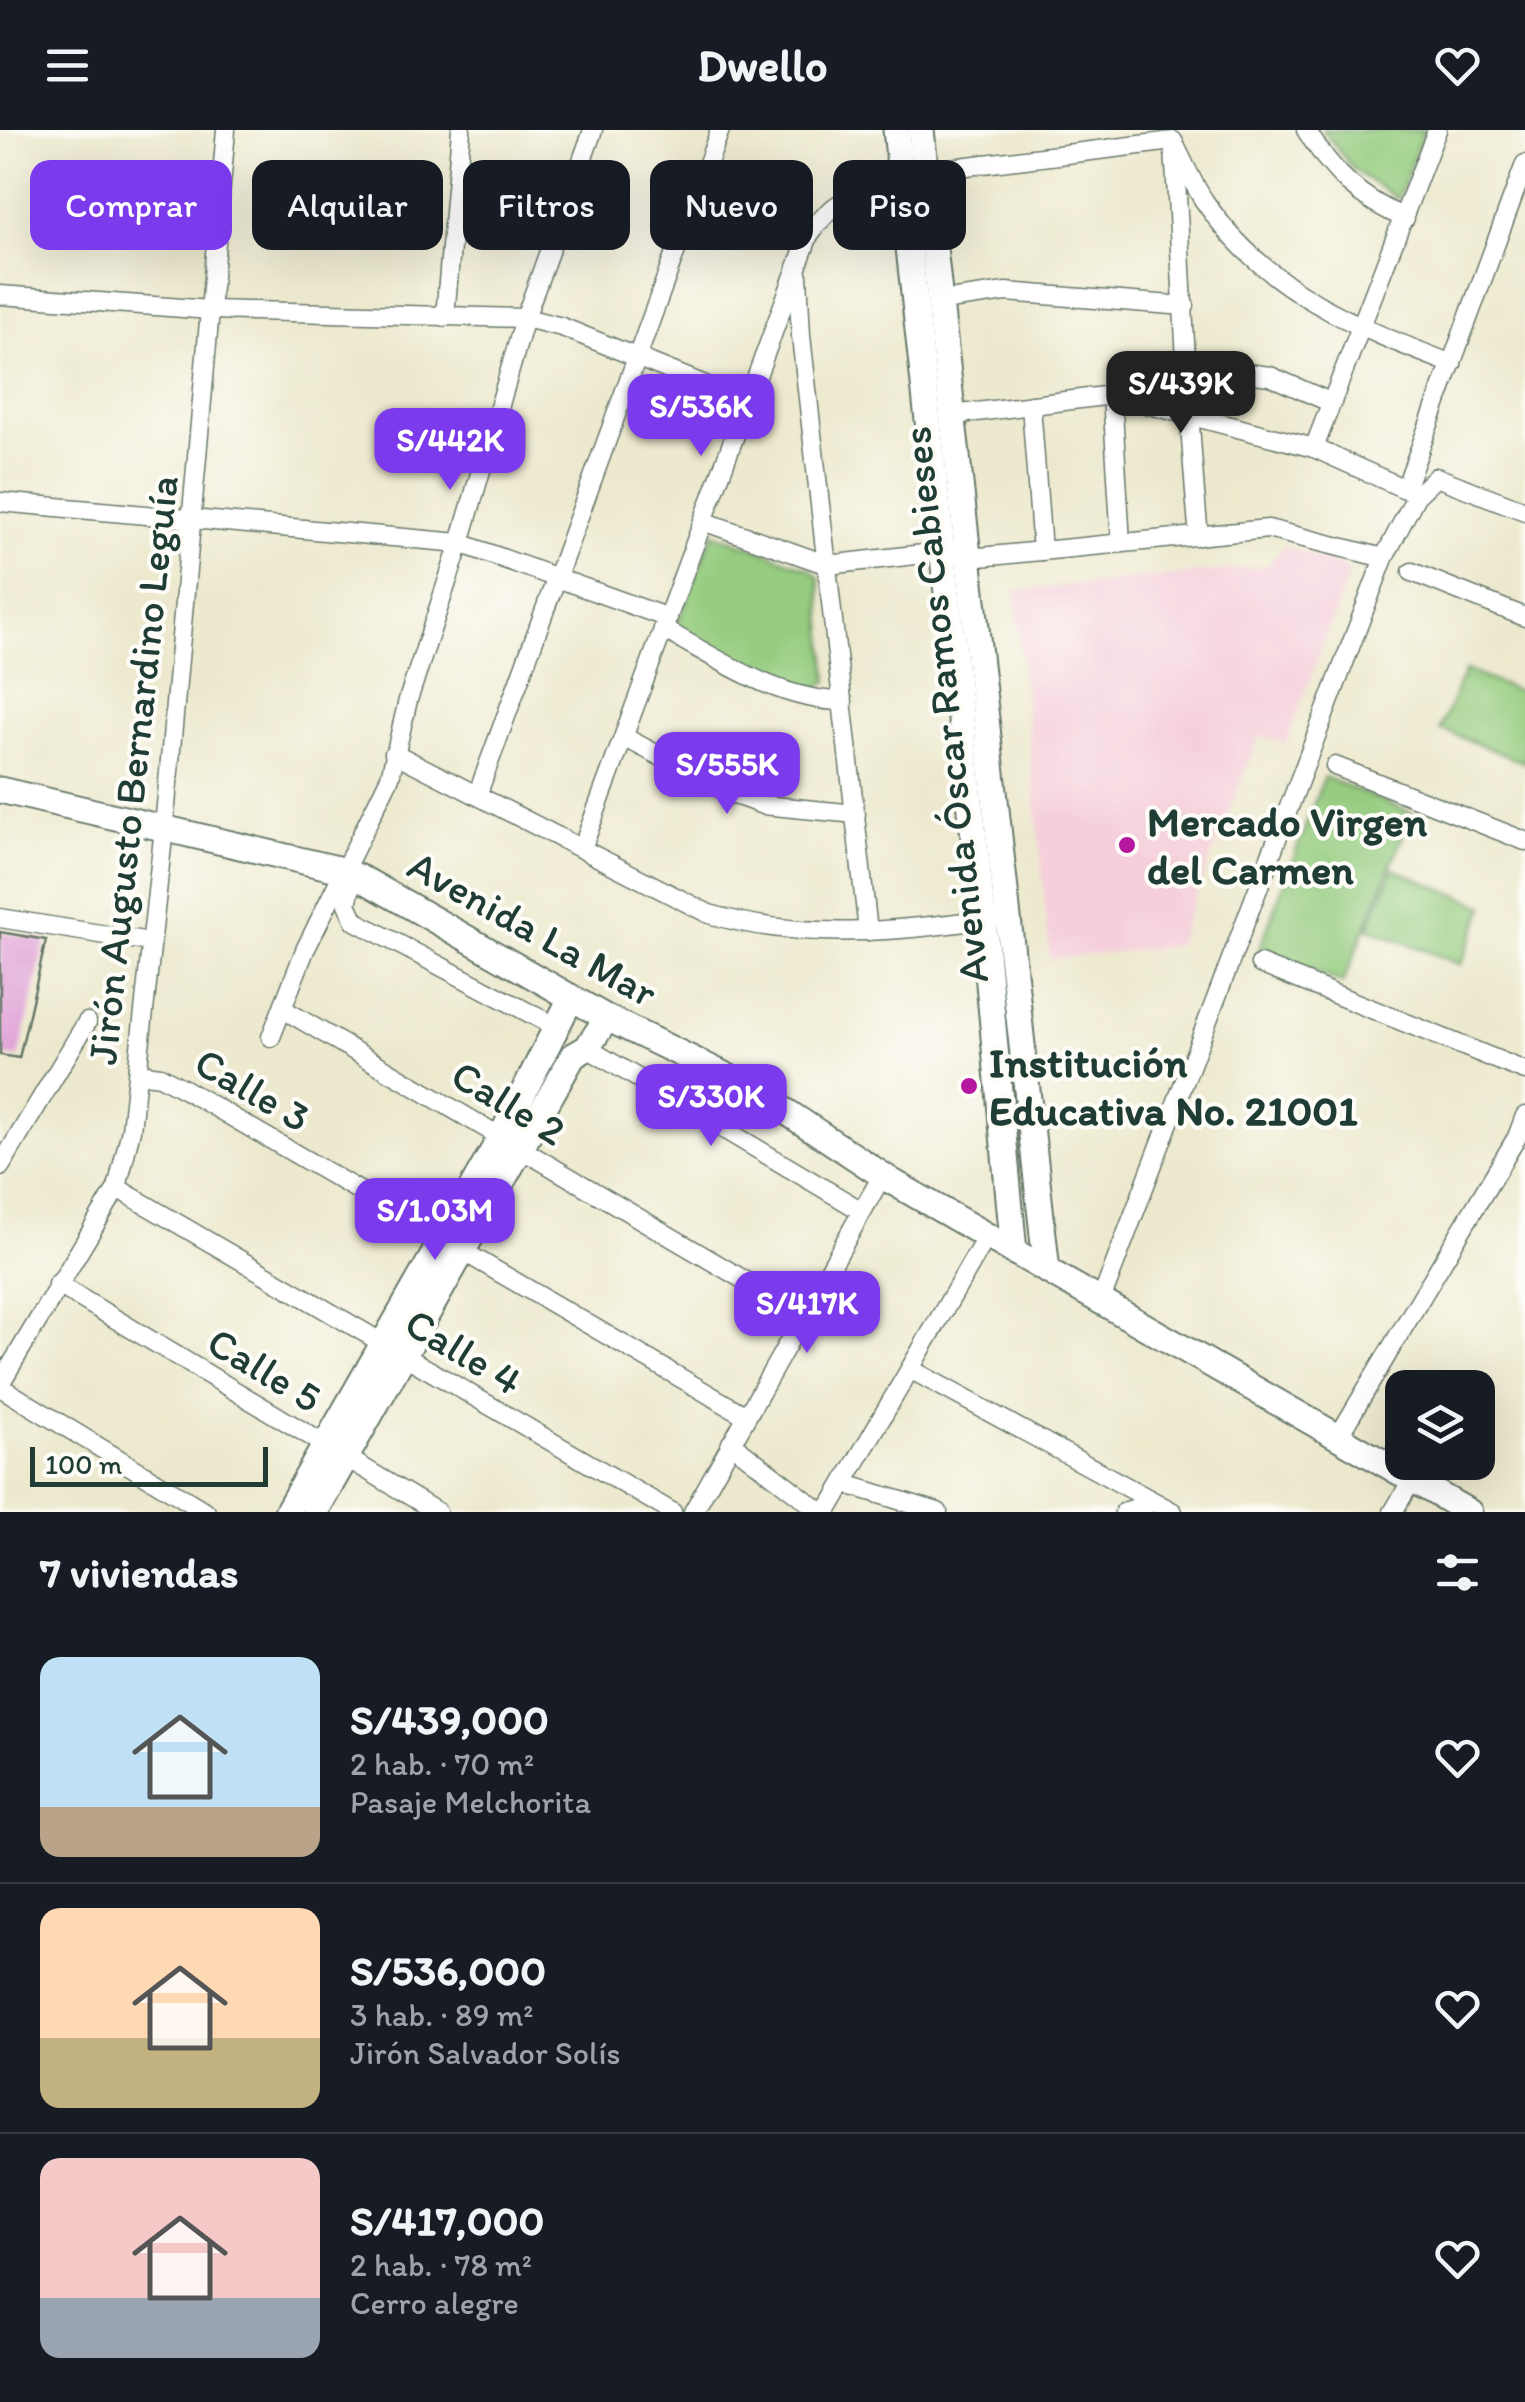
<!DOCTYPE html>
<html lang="es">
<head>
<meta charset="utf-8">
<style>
  body { margin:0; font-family:Itim,sans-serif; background:#242831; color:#f1f3f6; height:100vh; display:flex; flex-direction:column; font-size:38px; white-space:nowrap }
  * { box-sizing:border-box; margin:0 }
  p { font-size:32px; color:#9ea1a6 }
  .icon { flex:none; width:55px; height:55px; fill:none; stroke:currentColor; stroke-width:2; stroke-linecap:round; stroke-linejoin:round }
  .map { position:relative; height:1382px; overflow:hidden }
  .side { display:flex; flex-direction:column; background:#171b24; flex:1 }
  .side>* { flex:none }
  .top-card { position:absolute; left:30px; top:30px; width:1000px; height:90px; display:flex; gap:20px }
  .fabs { position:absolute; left:1385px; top:1240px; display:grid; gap:20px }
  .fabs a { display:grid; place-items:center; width:110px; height:110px; border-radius:20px; background:#171b24; box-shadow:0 10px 40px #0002; font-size:50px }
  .scale { position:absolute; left:30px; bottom:25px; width:238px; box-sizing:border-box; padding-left:10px; border:5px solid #1f3d34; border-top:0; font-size:28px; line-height:35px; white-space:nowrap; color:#1f3d34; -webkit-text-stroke:8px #fdfcf7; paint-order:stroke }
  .price { position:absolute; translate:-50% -85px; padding:0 22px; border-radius:20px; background:#7c3aed; color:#fff; font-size:32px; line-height:65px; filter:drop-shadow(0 2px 5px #0008) }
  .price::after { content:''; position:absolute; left:50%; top:60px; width:30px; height:22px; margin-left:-15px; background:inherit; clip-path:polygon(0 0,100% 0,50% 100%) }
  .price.on { background:#222; color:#fff }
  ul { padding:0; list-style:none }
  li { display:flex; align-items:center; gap:30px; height:250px; padding:0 40px }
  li+li { border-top:2px solid #363941 }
  li span { display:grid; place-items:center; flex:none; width:280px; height:200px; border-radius:20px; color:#555 }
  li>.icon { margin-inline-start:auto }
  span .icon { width:120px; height:120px; fill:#fffc; stroke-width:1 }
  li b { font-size:42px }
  h2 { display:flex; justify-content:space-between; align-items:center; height:120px; padding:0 40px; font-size:42px }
  .chip { padding:0 35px; border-radius:20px; background:#171b24; box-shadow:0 10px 40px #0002; font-size:35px; line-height:90px }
  .chip.on { background:#7c3aed; color:#fff }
  header { display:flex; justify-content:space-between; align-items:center; height:130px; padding:0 40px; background:#171b24; font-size:45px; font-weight:700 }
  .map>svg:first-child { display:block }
  .built { fill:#f5cfdb }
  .green { fill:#95cc7f; stroke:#5a845a; stroke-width:2.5 }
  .building { fill:#e1a6d8 }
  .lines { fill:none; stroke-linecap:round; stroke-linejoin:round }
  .street-casing { stroke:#67796a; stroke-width:21 }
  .secondary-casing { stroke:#67796a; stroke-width:29 }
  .path { stroke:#67796a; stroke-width:2.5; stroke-dasharray:8 8; stroke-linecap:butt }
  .street { stroke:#fff; stroke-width:18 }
  .secondary { stroke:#fff; stroke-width:25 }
  .poi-dot { fill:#b5179e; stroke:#fdfcf7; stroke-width:4 }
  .labels { text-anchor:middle; stroke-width:8; stroke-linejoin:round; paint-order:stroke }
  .street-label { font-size:42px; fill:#1f3d34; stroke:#fdfcf7 }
  .poi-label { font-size:42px; font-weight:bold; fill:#1f3d34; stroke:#fdfcf7; text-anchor:start }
</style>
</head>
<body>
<header><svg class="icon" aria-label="menu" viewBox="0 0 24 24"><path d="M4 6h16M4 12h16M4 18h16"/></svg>Dwello<svg class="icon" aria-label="heart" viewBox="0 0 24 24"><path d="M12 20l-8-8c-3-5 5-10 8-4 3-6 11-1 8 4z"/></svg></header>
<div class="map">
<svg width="1525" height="1382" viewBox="0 0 1525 1382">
  <rect width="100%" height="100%" fill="#fdfcf7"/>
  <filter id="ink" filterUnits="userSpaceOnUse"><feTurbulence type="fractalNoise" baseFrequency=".01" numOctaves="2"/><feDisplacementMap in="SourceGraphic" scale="20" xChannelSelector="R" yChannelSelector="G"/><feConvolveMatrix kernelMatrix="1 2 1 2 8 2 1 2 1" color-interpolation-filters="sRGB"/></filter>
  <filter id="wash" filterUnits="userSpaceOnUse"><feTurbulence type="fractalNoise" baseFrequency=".0048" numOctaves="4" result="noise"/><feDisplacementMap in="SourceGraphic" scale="40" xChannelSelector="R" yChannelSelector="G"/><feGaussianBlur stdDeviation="2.25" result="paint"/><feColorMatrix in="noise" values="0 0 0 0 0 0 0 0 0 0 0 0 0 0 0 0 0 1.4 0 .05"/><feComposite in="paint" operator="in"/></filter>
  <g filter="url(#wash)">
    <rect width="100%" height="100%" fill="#ede9ce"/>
    <!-- built -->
    <path class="built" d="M1285 416 1350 440 1286 614 1259 605 1176 816 1050 829 1015 461 1267 436Z"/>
    <!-- green -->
    <g class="green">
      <path d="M1322 0H1424L1398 69 1354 40Z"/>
      <path d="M713 403 811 439 819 448 828 551 812 561 756 540 676 498Z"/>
      <path d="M1465 540 1525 564V633L1440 599Z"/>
      <path d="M1324 647 1412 683 1343 853 1259 820Z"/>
      <path d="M1393 739 1485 776 1461 835 1368 798Z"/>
    </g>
    <g id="blocks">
      <!-- building -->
      <path class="building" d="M0 802 46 810 19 928 0 925Z"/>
    </g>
  </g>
  <g filter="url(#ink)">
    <use href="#blocks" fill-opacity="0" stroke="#67796a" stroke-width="2.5"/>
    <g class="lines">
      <defs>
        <g id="street">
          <path d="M1306 0C1332 42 1359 69 1405 88"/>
          <path d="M1174 20C1183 149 1186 278 1199 406"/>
          <path d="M798 146 801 206 868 801"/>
          <path d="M0 165 211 180 525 188 562 197 747 272"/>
          <path d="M941 171 1006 162 1185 176"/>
          <path d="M445 187 461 0"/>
          <path d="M1222 240 1270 246 1332 273"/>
          <path d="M1112 265 1121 413"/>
          <path d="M1031 275 1042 421"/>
          <path d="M953 285 1112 265 1314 318 1405 359 1525 34"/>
          <path d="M1314 318 1437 0"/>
          <path d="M0 372 460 413 668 488"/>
          <path d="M703 391 828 435 941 422 969 428 1268 399 1384 428"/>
          <path d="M1412 442 1525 487"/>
          <path d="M663 499C719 529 778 571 843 571"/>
          <path d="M624 607 727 662 763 675 856 684"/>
          <path d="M394 623 709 784C801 811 899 802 993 788"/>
          <path d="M1335 636 1525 711"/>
          <path d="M478 663 720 0"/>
          <path d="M583 716 809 105C846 51 875 69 926 41L1173 11C1183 31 1192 53 1205 72 1265 161 1356 197 1452 234"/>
          <path d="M354 745 347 774 355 791 554 896"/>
          <path d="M0 788 150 812"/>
          <path d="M1260 834 1525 941"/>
          <path d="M283 879 802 1184"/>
          <path d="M271 907 305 820 390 647 408 570 460 413 525 188 593 0"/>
          <path d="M587 918 860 1080"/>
          <path d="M138 943 160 946 184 959 746 1286"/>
          <path d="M0 1037 87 892"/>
          <path d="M117 1058 672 1382"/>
          <path d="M57 1154 437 1382"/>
          <path d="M1100 1173 1384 428 1416 366 1436 347 1525 381"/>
          <path d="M910 1239 1173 1382"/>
          <path d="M0 1254 117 1058 131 1000 164 698 226 0"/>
          <path d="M0 1257 206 1382"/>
          <path d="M1338 1307 1517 1007 1525 986"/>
          <path d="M731 1313 821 1382"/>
          <path d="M846 1354 938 1382"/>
          <path d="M693 1382 882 1046"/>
          <path d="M827 1382 987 1106"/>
          <path d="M1124 1382 1154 1372"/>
          <path d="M1393 1382 1412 1350"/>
        </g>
        <g id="secondary">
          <path d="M896 0 983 789 1014 1122"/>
          <path d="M921 0 1047 1141"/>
          <path d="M0 660 342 740 368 752 607 888 749 957 891 1051 1469 1382"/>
          <path d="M287 1382 501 1007 571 868"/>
          <path d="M315 1382 573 926 587 918 607 888"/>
        </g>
      </defs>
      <!-- street casing -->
      <use href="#street" class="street-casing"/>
      <!-- secondary casing -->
      <use href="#secondary" class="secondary-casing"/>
      <!-- path -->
      <path class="path" d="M100 882 126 877"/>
      <!-- street -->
      <use href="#street" class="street"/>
      <!-- secondary -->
      <use href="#secondary" class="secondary"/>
    </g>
  </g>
  <!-- markers -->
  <g class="poi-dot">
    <circle cx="1127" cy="715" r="10"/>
    <circle cx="969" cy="956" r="10"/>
  </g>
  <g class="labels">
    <!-- street labels -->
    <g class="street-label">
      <text transform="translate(944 575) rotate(-96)" y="15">Avenida Óscar Ramos Cabieses</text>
      <text transform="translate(132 640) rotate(-84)" y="15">Jirón Augusto Bernardino Leguía</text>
      <text transform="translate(533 798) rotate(29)" y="15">Avenida La Mar</text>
      <text transform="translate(253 959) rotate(30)" y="15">Calle 3</text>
      <text transform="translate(509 972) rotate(31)" y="15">Calle 2</text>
      <text transform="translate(464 1221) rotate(31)" y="15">Calle 4</text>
      <text transform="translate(265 1239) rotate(31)" y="15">Calle 5</text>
    </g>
    <!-- poi labels -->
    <g class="poi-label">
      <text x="1147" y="706">Mercado Virgen<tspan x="1147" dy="48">del Carmen</tspan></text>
      <text x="989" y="947">Institución<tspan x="989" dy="48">Educativa No. 21001</tspan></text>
    </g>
  </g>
</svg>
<div class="fabs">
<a><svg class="icon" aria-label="layers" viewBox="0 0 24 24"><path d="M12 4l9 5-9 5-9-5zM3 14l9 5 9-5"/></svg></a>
</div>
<div class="scale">100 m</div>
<b class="price on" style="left:1181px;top:306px">S/439K</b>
<b class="price" style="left:701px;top:329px">S/536K</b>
<b class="price" style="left:450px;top:363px">S/442K</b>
<b class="price" style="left:727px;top:687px">S/555K</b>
<b class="price" style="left:711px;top:1019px">S/330K</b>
<b class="price" style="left:435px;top:1133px">S/1.03M</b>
<b class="price" style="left:807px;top:1226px">S/417K</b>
<div class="top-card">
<a class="chip on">Comprar</a>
<a class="chip">Alquilar</a>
<a class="chip">Filtros</a>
<a class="chip">Nuevo</a>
<a class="chip">Piso</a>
</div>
</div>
<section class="side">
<h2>7 viviendas<svg class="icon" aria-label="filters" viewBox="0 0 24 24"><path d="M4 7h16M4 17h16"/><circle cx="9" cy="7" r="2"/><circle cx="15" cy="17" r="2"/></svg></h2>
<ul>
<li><span style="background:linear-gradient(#bfe0f5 75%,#b9a48a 0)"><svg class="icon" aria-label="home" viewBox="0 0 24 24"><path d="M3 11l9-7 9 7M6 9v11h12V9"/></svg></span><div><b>S/439,000</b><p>2 hab. · 70 m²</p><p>Pasaje Melchorita</p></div><svg class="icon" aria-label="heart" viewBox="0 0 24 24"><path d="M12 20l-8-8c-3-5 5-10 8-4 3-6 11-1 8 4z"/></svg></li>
<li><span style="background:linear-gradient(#ffd9b3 65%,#c2b280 0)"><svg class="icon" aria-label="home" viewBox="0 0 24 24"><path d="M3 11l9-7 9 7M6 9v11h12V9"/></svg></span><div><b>S/536,000</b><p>3 hab. · 89 m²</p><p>Jirón Salvador Solís</p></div><svg class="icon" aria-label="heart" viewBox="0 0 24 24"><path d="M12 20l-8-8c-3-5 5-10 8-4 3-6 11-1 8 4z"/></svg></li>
<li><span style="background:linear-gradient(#f6c9c9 70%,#9aa5b1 0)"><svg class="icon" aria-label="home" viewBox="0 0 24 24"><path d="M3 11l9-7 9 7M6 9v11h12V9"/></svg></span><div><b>S/417,000</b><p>2 hab. · 78 m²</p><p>Cerro alegre</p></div><svg class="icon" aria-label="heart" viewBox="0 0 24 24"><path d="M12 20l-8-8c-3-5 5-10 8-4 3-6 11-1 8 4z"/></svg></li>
</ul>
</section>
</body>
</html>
